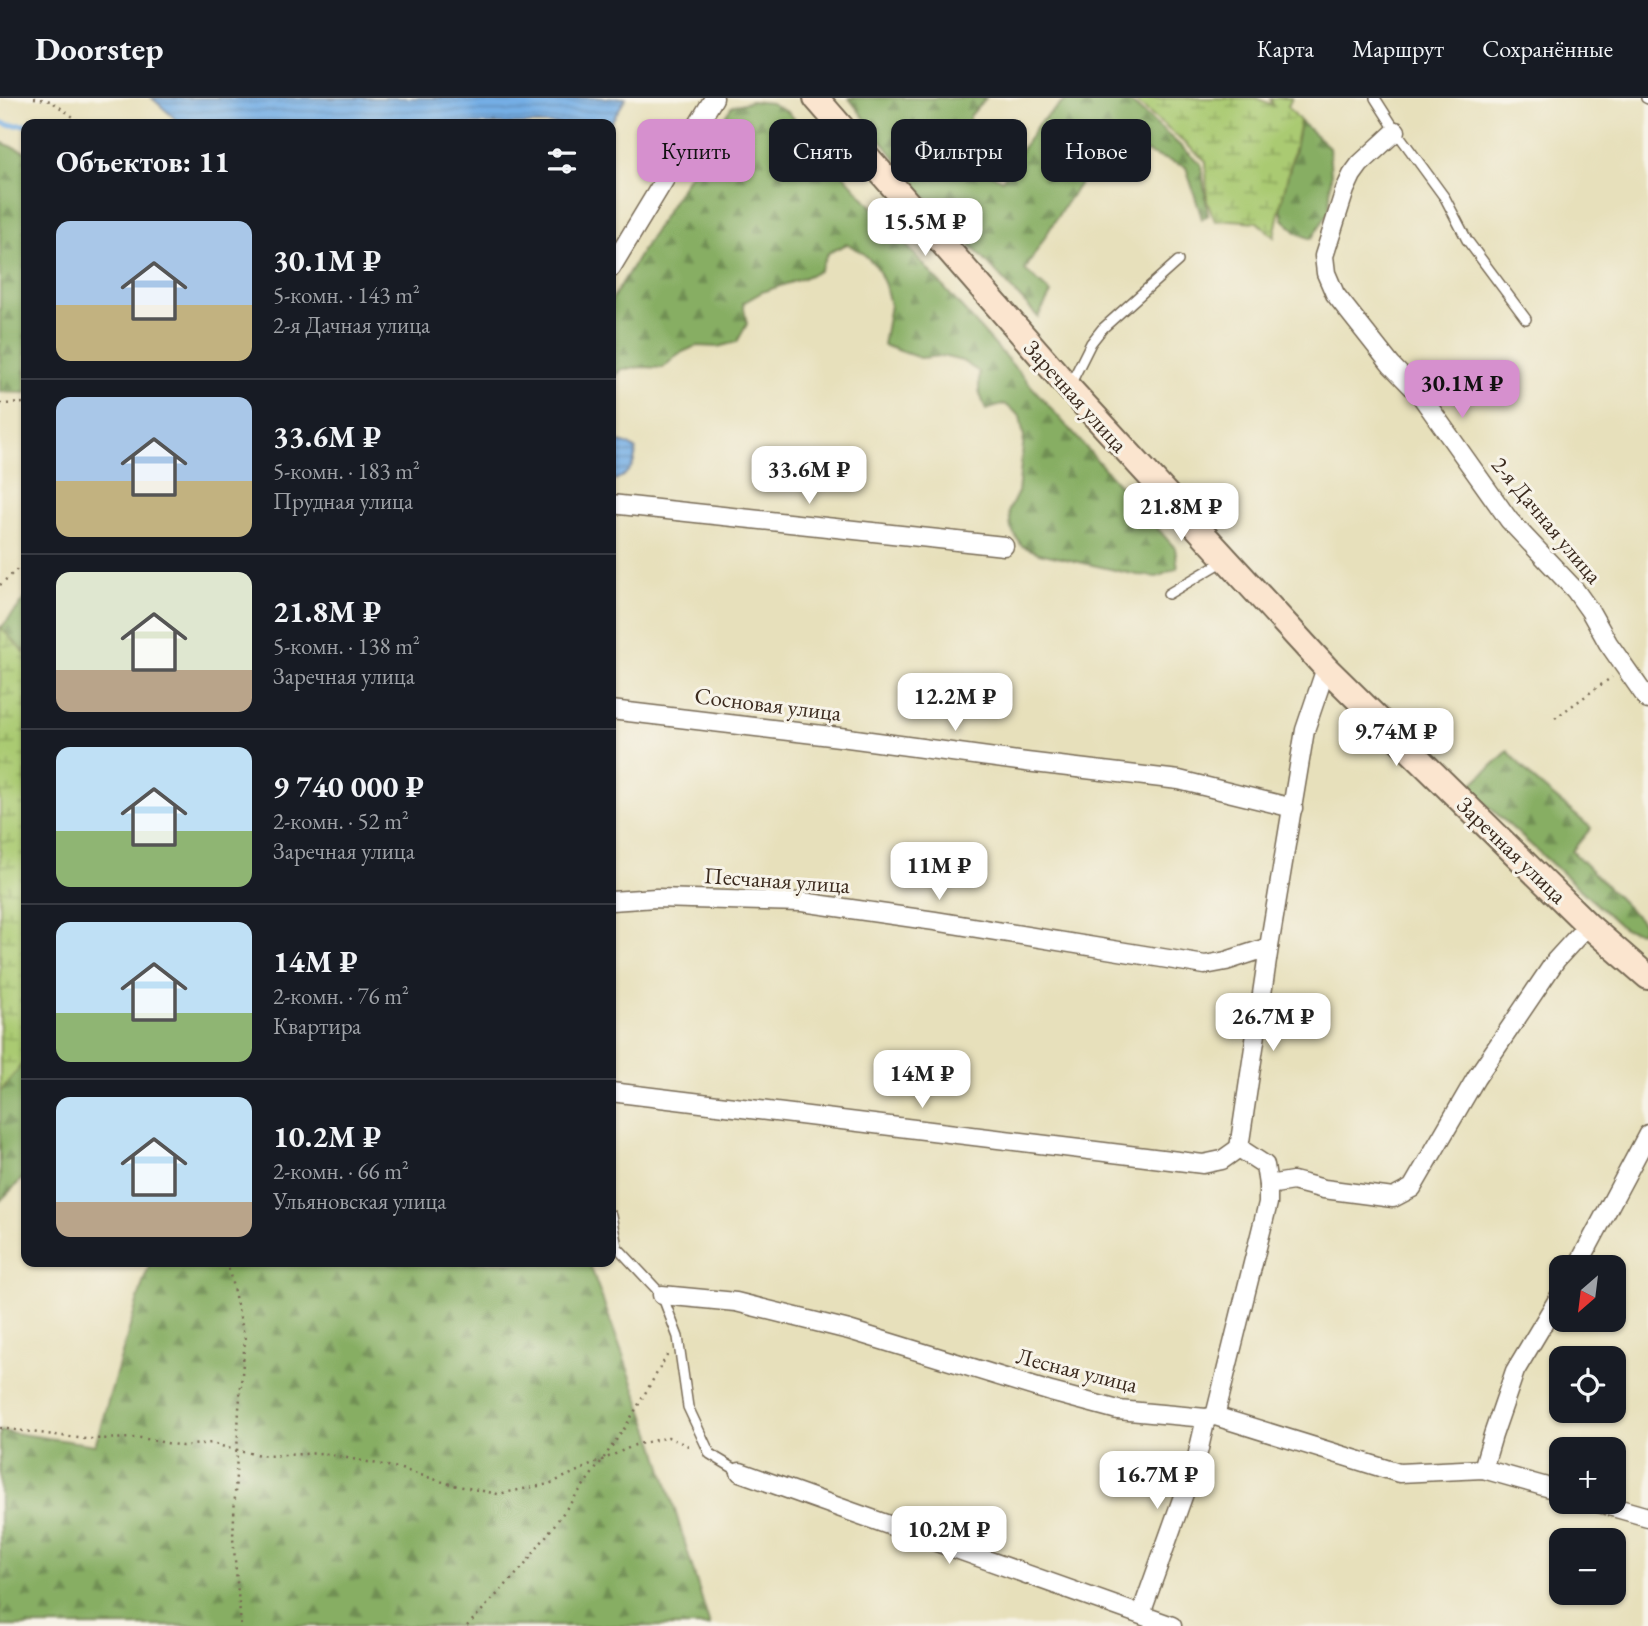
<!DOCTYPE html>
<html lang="ru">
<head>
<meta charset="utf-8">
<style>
  body { margin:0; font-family:"EB Garamond",serif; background:#242831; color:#f1f3f6; height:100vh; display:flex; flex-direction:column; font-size:26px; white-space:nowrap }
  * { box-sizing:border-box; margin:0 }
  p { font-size:23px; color:#9ea1a6 }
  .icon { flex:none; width:38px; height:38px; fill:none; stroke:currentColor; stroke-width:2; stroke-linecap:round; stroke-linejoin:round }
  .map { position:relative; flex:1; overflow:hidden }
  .details { position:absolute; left:21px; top:21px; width:595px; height:1148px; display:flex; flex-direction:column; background:#171b24; border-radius:14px; box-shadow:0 2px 5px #0004 }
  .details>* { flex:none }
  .top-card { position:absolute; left:637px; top:21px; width:665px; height:63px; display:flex; gap:14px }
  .needle { width:46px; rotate:208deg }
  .tools { position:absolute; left:1549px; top:1157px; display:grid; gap:14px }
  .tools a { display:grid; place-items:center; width:77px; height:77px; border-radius:14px; background:#171b24; box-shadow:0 2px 5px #0004; font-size:35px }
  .price { position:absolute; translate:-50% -60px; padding:0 16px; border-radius:14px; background:#fff; color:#222; font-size:23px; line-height:46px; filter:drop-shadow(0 2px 4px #0008) }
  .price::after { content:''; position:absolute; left:50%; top:42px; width:21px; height:16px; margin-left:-10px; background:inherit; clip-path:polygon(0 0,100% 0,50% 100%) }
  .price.on { background:#d690ce; color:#111 }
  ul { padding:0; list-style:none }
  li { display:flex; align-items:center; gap:21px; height:175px; padding:0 35px }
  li+li { border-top:2px solid #363941 }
  li span { display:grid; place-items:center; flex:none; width:196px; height:140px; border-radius:14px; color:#555 }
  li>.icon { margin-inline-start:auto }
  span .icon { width:84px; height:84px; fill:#fffc; stroke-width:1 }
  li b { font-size:30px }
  h2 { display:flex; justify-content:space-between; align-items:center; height:84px; padding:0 35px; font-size:30px }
  .pill { padding:0 24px; border-radius:14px; background:#171b24; box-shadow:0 2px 5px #0004; font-size:24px; line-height:63px }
  .pill.on { background:#d690ce; color:#111 }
  header { display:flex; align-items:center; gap:42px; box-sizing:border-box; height:98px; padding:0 35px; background:#171b24; border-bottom:2px solid #363941 }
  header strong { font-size:33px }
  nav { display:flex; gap:38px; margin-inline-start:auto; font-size:24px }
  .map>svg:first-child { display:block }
  .forest { fill:url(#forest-firs); stroke:#616c41; stroke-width:2 }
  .wetland { fill:url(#wetland-marsh); stroke:#727a48; stroke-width:2 }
  .water { fill:url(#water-rules); stroke:#586c82; stroke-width:2 }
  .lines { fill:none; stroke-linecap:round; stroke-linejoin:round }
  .stream { stroke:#75aee5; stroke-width:5 }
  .lane-casing { stroke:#776a55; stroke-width:12 }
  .street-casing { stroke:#776a55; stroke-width:21 }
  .secondary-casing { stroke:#776a55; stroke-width:28 }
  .path { stroke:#776a55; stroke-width:2.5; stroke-dasharray:2 5; stroke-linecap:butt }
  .lane { stroke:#fff; stroke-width:9 }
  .street { stroke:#fff; stroke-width:18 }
  .secondary { stroke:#fbe5cf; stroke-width:24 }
  .labels { text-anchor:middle; stroke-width:6; stroke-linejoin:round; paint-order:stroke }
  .street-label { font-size:23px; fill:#3b2a1e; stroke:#f7f3e8 }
</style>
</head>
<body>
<header>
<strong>Doorstep</strong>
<nav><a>Карта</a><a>Маршрут</a><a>Сохранённые</a></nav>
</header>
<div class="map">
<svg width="1648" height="1528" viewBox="0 0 1648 1528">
  <defs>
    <pattern id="forest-firs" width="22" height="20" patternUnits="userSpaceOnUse" patternTransform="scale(1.75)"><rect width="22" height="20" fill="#87ae64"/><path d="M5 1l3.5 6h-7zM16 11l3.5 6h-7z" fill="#708e52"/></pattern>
    <pattern id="wetland-marsh" width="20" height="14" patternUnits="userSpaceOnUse" patternTransform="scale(1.75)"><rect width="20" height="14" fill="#aaca72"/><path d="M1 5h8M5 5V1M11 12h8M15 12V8" fill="none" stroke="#8ca45d"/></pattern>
    <pattern id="water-rules" width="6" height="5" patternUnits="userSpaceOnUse" patternTransform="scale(1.75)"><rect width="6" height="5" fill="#75aee5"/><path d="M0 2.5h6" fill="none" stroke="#618eb9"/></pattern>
  </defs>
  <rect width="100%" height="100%" fill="#f7f3e8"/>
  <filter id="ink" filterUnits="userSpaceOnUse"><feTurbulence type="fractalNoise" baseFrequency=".0143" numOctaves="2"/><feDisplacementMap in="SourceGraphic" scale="14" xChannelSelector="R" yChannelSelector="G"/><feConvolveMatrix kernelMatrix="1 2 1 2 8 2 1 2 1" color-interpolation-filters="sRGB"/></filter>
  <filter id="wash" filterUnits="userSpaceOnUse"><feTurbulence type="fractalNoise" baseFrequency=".00686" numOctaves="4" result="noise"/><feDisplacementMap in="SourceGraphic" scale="28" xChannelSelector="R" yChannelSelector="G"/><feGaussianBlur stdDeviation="1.57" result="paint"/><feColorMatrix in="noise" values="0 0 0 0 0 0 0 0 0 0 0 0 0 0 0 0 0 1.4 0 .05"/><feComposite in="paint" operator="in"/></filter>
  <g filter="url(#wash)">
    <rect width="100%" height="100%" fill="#e7e0bb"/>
    <!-- forest -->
    <g class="forest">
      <path d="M849 0H986L970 18 967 62 1002 82 1039 25 1068 0H1122L1135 8 1201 66 1208 117 1202 121 1186 69 1132 49 1094 65 1062 111 1025 172 1051 195 1038 219 920 93Z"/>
      <path d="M751 3 771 5 789 15 1175 450 1178 470 1157 479 1137 477 1039 455 1022 448 1011 431 1009 412 1018 394 1024 339 1020 318 1005 306 986 312 979 293V274L962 263 942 258 920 260 883 247 890 207 885 187 877 169 863 155 847 146 828 155 819 173 801 181 762 194 743 205 747 226 737 244 718 249 696 248 678 256 663 270 642 269 622 271 611 281V203L732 8Z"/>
      <path d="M1300 23 1329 49 1331 78 1329 114 1311 141 1297 135 1283 121 1280 107 1295 51Z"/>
      <path d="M0 44 26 54V295L0 294Z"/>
      <path d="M26 500V1077L0 1103V529H2Z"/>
      <path d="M1508 653 1533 681 1591 730 1572 753 1645 827 1641 834 1624 831 1468 690Z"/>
      <path d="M151 1164H589L655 1346 710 1528H0V1333L95 1347 144 1181Z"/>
    </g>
    <!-- wetland -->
    <g class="wetland">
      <path d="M1131 0H1256L1273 7 1270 0H1292L1288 8 1300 23C1293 62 1281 100 1274 139L1257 124 1232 122 1215 123 1207 103 1206 63Z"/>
      <path d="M0 529 26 556V961L0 994Z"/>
    </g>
    <!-- water -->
    <g class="water">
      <path d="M152 0H626L610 26H181Z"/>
      <path d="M611 342 627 346 636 352C635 369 627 379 611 383Z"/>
    </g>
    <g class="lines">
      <!-- stream -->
      <path class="stream" d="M0 24 8 27H26"/>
    </g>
  </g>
  <g filter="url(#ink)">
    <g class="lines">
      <defs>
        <g id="lane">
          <path d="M1375 0 1396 33 1445 100 1467 142 1526 221"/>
          <path d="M1646 0 1648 1"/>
          <path d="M1069 289 1091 245 1102 231 1178 163"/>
          <path d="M1168 496 1224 463"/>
          <path d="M611 1117 617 1149 662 1197 678 1239 688 1309 710 1356 740 1374"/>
        </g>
        <g id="street">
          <path d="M1396 33 1360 66 1352 77 1345 92 1324 158 1326 175 1335 196 1391 267 1421 298 1509 422 1575 492 1590 513 1608 545 1648 602"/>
          <path d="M611 170 714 0"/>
          <path d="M611 406 1004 448"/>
          <path d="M611 612 848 640 1026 664 1179 682 1293 710"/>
          <path d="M611 803 656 800 802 804 935 823 1205 867 1226 863 1269 849"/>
          <path d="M611 994 1203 1066 1222 1062 1239 1050"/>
          <path d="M1268 1087 1293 1083 1324 1091 1393 1100 1412 1090 1476 980 1556 862 1588 827"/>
          <path d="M1577 1169 1648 1036"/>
          <path d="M662 1197 736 1204 849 1232 1051 1294 1118 1312 1206 1320 1215 1318 1399 1375 1483 1371 1561 1393"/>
          <path d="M1215 1318 1268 1105V1087L1265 1067 1239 1050 1269 849 1305 632 1326 570"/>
          <path d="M1483 1371 1493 1337 1515 1273 1561 1196"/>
          <path d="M740 1374 1172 1528"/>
          <path d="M1595 1404 1648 1419"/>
          <path d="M1141 1516 1197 1359 1206 1320"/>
        </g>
        <path id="secondary" d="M816 0 1069 290 1326 570 1588 827 1648 879"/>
      </defs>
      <!-- lane casing -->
      <use href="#lane" class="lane-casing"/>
      <!-- street casing -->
      <use href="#street" class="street-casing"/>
      <!-- secondary casing -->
      <use href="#secondary" class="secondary-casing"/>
      <!-- path -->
      <g class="path">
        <path d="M34 0 51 3 83 26"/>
        <path d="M0 306 26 305"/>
        <path d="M0 487 26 463"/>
        <path d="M1555 620 1612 579"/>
        <path d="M227 1164 245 1241 239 1311 233 1440 241 1528"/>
        <path d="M0 1330 86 1341 141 1340 182 1348 212 1345 237 1353 267 1358 322 1355 398 1370 453 1387 498 1396 549 1386 635 1347 668 1339 693 1350"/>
        <path d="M467 1528 524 1468 603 1361 626 1328 668 1256"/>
      </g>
      <!-- lane -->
      <use href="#lane" class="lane"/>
      <!-- street -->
      <use href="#street" class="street"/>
      <!-- secondary -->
      <use href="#secondary" class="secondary"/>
    </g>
  </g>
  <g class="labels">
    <!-- street labels -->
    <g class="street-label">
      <text transform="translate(1076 298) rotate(48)" y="8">Заречная улица</text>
      <text transform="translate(1547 422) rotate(50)" y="8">2-я Дачная улица</text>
      <text transform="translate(768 606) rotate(7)" y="8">Сосновая улица</text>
      <text transform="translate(1512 752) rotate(44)" y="8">Заречная улица</text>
      <text transform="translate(777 782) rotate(4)" y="8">Песчаная улица</text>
      <text transform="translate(1077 1272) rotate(14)" y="8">Лесная улица</text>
    </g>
  </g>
</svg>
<div class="tools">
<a><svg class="needle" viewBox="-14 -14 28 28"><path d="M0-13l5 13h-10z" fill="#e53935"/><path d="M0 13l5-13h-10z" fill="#9ea1a6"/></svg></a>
<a><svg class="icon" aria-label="locate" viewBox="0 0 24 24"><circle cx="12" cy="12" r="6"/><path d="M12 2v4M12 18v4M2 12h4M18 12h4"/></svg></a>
<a>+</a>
<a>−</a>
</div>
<b class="price" style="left:925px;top:160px">15.5M ₽</b>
<b class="price on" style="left:1462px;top:322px">30.1M ₽</b>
<b class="price" style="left:809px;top:408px">33.6M ₽</b>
<b class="price" style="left:1181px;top:445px">21.8M ₽</b>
<b class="price" style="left:955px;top:635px">12.2M ₽</b>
<b class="price" style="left:1396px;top:670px">9.74M ₽</b>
<b class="price" style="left:939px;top:804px">11M ₽</b>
<b class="price" style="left:1273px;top:955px">26.7M ₽</b>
<b class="price" style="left:922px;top:1012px">14M ₽</b>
<b class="price" style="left:1157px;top:1413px">16.7M ₽</b>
<b class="price" style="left:949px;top:1468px">10.2M ₽</b>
<div class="top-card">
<a class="pill on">Купить</a>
<a class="pill">Снять</a>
<a class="pill">Фильтры</a>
<a class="pill">Новое</a>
</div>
<section class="details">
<h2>Объектов: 11<svg class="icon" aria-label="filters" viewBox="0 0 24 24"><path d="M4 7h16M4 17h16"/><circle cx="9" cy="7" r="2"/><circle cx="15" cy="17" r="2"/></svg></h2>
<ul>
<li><span style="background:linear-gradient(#a9c7e8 60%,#c2b280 0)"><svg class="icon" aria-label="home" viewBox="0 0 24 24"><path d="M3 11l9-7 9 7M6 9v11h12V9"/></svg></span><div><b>30.1M ₽</b><p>5-комн. · 143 m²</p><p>2-я Дачная улица</p></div></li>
<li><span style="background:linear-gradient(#a9c7e8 60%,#c2b280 0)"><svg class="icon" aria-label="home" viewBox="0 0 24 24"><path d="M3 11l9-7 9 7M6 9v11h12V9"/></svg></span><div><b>33.6M ₽</b><p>5-комн. · 183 m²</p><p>Прудная улица</p></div></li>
<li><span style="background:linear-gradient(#dfe7d0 70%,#b9a48a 0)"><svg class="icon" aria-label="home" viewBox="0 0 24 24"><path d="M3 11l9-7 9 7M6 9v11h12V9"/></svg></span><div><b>21.8M ₽</b><p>5-комн. · 138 m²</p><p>Заречная улица</p></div></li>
<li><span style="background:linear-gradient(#bfe0f5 60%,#8fb573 0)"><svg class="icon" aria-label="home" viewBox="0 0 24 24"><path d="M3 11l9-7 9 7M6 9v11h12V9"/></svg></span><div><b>9 740 000 ₽</b><p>2-комн. · 52 m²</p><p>Заречная улица</p></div></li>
<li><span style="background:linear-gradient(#bfe0f5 65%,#8fb573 0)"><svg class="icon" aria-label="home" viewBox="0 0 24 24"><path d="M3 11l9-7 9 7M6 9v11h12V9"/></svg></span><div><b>14M ₽</b><p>2-комн. · 76 m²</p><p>Квартира</p></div></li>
<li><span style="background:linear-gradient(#bfe0f5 75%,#b9a48a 0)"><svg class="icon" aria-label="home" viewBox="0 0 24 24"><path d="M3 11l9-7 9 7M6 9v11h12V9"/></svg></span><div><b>10.2M ₽</b><p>2-комн. · 66 m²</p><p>Ульяновская улица</p></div></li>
</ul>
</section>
</div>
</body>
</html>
